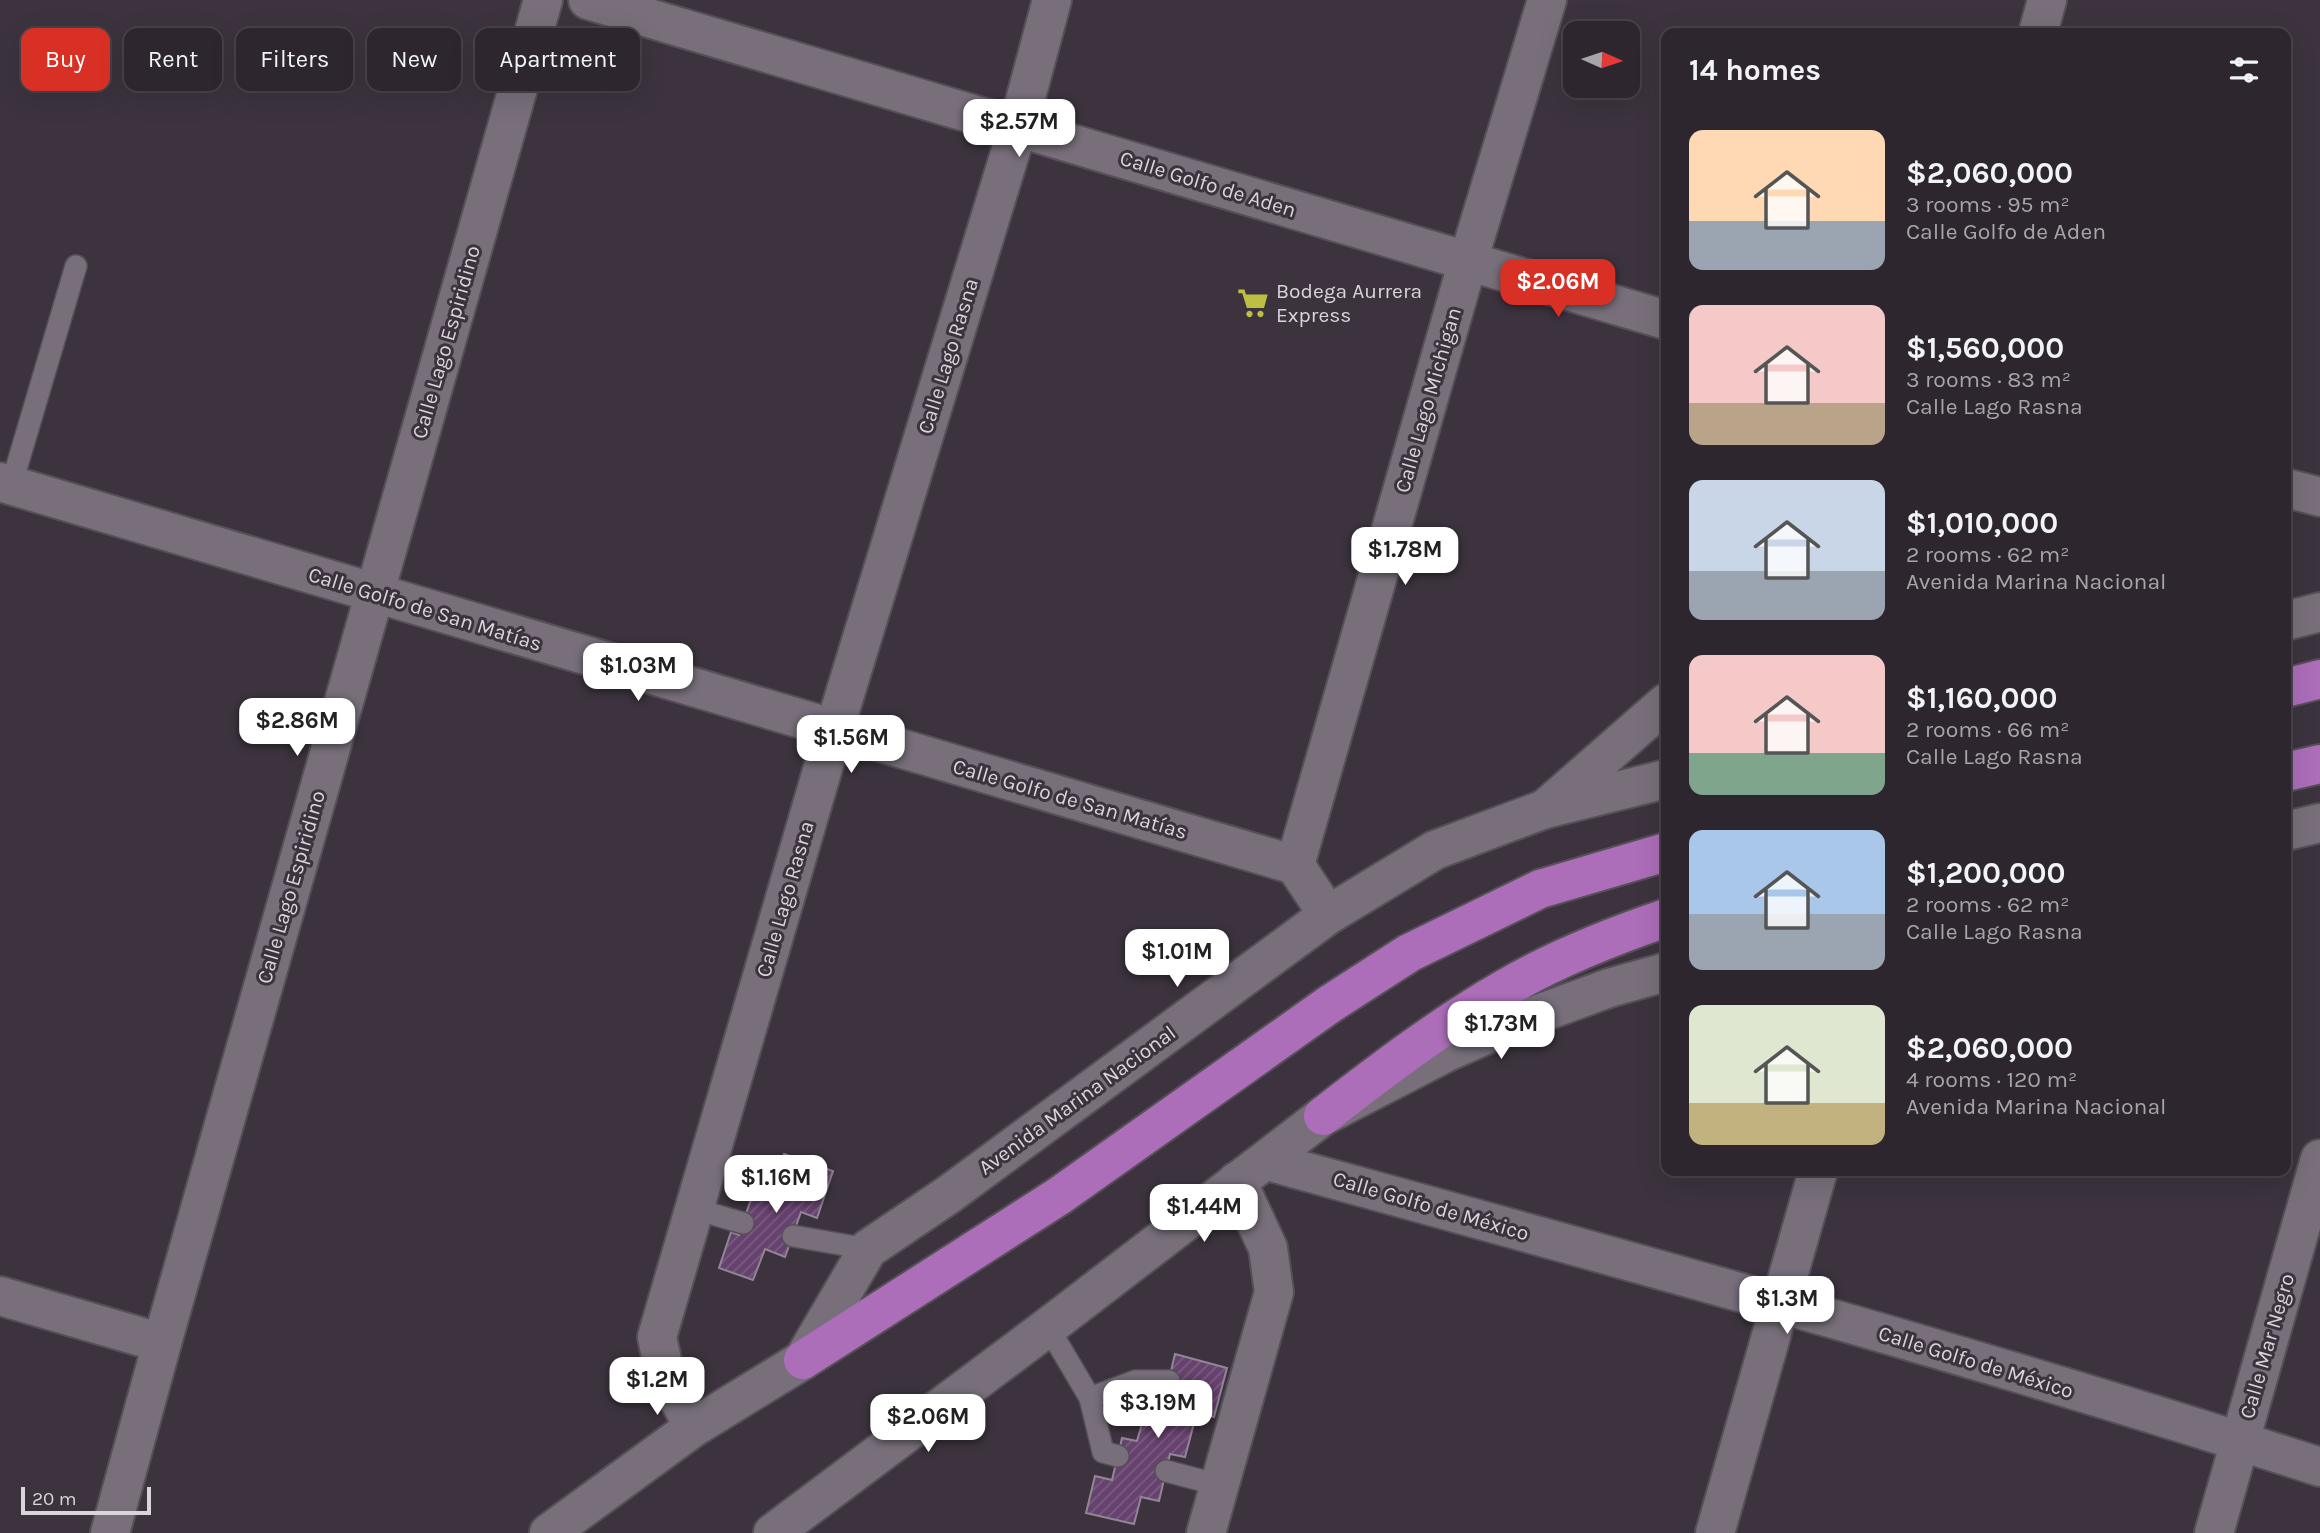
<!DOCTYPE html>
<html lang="en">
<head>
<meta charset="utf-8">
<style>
  body { margin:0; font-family:Karla,sans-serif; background:#39323a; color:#f1f3f6; height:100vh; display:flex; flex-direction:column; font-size:26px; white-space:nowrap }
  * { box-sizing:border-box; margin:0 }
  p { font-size:23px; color:#a7a5aa }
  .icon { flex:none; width:38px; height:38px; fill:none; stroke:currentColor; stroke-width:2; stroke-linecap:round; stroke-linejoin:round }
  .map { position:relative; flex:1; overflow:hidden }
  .side { position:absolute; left:1661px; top:28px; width:630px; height:1148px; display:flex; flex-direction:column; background:#2d262e; border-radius:14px; box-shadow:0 7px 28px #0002,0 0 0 2px #48434a }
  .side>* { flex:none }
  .hud { position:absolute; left:21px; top:28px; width:665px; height:63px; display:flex; gap:14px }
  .needle { width:46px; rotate:93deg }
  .tools { position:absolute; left:1563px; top:21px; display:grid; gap:14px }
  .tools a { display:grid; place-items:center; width:77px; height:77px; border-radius:14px; background:#2d262e; box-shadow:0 7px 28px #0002,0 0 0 2px #48434a; font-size:35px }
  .scale { position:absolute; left:21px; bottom:18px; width:130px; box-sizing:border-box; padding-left:7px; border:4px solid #dad4db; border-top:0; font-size:19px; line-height:24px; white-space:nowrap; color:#dad4db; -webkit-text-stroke:5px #3c333e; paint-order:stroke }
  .price { position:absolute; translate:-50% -60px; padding:0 16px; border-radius:14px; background:#fff; color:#222; font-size:23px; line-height:46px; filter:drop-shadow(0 2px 4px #0008) }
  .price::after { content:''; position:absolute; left:50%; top:42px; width:21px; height:16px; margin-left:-10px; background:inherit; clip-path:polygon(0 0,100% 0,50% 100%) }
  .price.selected { background:#d93025; color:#fff }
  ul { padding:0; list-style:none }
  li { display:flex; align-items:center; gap:21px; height:175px; padding:0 28px }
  li span { display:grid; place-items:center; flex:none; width:196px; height:140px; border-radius:14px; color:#555 }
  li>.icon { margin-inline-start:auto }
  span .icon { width:84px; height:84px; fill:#fffc; stroke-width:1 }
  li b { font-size:30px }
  h2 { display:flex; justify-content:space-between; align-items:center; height:84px; padding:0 28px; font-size:30px }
  .chip { padding:0 24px; border-radius:14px; background:#2d262e; box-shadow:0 7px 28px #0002,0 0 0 2px #48434a; font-size:24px; line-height:63px }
  .chip.selected { background:#d93025; color:#fff }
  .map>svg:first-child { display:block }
  .building { fill:url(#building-hatch); stroke:#918693; stroke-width:2 }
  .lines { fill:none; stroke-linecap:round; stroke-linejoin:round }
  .lane-casing { stroke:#564f58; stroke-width:24 }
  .street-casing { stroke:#564f58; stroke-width:42 }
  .secondary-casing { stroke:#564f58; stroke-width:42 }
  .highway-casing { stroke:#564f58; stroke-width:42 }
  .lane { stroke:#786f7b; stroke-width:21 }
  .street { stroke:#786f7b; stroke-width:38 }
  .secondary { stroke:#786f7b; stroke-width:38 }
  .highway { stroke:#ac6db9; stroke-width:38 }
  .labels { text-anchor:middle; stroke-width:6; stroke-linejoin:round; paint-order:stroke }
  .street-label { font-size:21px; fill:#dad4db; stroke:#3c333e }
  .poi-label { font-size:21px; fill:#dad4db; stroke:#3c333e; text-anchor:start }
</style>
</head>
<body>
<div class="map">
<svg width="2320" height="1533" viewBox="0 0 2320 1533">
  <defs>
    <pattern id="building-hatch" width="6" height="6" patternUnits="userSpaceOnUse" patternTransform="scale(1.75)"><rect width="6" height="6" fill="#66426e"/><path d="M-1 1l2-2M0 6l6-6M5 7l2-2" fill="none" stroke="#7b5c82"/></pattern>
  </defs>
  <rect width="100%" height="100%" fill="#3c333e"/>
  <!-- building -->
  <g class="building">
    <path d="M784 1154 833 1171 817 1218 801 1212 785 1257 765 1249 753 1280 719 1268 731 1232 739 1235 754 1190 769 1195Z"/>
    <path d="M1175 1354 1227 1368 1214 1417 1197 1412 1185 1457 1170 1454 1159 1501 1141 1497 1134 1524 1086 1513 1095 1476 1112 1480 1122 1438 1137 1441 1150 1396 1164 1400Z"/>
  </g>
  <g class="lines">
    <defs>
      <g id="lane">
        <path d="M11 486 76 266"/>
        <path d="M695 1209 743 1223"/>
        <path d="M793 1236 868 1249"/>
        <path d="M1048 1327 1090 1398 1103 1452 1118 1456"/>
        <path d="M1090 1398 1135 1381H1169"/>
        <path d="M1166 1471 1219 1485"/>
      </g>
      <g id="street">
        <path d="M2038 33 2047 0"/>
        <path d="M0 482 1295 865"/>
        <path d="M1545 809 1666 703"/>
        <path d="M1328 915 1295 865 1468 261 1547 0"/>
        <path d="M1267 1161C1619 1258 1972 1354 2320 1467"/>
        <path d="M0 1296 162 1343"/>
        <path d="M694 1427 665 1375 657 1337 834 730 1018 127 1052 0"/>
        <path d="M110 1533 162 1343 543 0"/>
        <path d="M1206 1533 1274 1292 1268 1248 1237 1181"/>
        <path d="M1715 1533 1818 1171"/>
        <path d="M2214 1533 2320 1159"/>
      </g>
      <g id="secondary">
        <path d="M588 0 1666 320"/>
        <path d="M2286 488 2320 497"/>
        <path d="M2286 621 2320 612"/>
        <path d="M2286 831 2320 823"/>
        <path d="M549 1533 694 1427 803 1360 868 1249 948 1195 1328 915 1435 850 1545 809 1666 779"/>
        <path d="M773 1533 1048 1327 1323 1116 1445 1053 1508 1025 1609 988 1666 972"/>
      </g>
      <g id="highway">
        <path d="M2286 688 2320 679"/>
        <path d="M2286 772 2320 764"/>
        <path d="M1323 1116C1381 1071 1440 1026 1504 989 1555 959 1610 937 1666 918"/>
        <path d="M803 1360 1059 1196 1330 1004 1409 953 1540 889 1666 852"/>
      </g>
    </defs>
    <!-- lane casing -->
    <use href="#lane" class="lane-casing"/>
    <!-- street casing -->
    <use href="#street" class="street-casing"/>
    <!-- secondary casing -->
    <use href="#secondary" class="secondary-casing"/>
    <!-- highway casing -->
    <use href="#highway" class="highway-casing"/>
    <!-- lane -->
    <use href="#lane" class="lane"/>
    <!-- street -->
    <use href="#street" class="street"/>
    <!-- secondary -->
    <use href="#secondary" class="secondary"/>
    <!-- highway -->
    <use href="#highway" class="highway"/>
  </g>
  <!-- icons -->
  <defs>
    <symbol id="supermarket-bare" viewBox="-9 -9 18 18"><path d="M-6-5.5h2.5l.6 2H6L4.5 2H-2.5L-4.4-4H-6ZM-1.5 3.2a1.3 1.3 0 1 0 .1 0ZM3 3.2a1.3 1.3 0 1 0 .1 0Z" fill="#bdbf43" stroke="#3c333e" stroke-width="2.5" paint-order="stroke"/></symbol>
  </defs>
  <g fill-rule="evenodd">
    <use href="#supermarket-bare" x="1231" y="281" width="44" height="44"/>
  </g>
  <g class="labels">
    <!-- street labels -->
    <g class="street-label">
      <text transform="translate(1208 184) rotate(17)" y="7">Calle Golfo de Aden</text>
      <text transform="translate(446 342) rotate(-74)" y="7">Calle Lago Espiridino</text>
      <text transform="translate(948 356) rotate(-73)" y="7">Calle Lago Rasna</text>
      <text transform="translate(1428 400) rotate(-74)" y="7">Calle Lago Michigan</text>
      <text transform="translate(425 609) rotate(17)" y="7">Calle Golfo de San Matías</text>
      <text transform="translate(1070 799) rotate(16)" y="7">Calle Golfo de San Matías</text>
      <text transform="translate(291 887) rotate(-74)" y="7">Calle Lago Espiridino</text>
      <text transform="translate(785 899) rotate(-74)" y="7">Calle Lago Rasna</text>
      <text transform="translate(1077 1100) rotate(-36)" y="7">Avenida Marina Nacional</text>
      <text transform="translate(1431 1206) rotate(16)" y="7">Calle Golfo de México</text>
      <text transform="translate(2267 1346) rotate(-74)" y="7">Calle Mar Negro</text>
      <text transform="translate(1976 1362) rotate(17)" y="7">Calle Golfo de México</text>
    </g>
    <!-- poi labels -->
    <g class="poi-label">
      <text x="1276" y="298">Bodega Aurrera<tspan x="1276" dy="24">Express</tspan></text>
    </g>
  </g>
</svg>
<div class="tools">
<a><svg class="needle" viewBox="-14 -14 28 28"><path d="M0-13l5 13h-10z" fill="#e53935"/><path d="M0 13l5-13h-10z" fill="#a7a5aa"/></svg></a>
</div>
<div class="scale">20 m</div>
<b class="price" style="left:1019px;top:159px">$2.57M</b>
<b class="price selected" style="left:1558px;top:319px">$2.06M</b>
<b class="price" style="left:1405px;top:587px">$1.78M</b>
<b class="price" style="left:638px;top:703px">$1.03M</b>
<b class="price" style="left:297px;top:758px">$2.86M</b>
<b class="price" style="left:851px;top:775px">$1.56M</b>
<b class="price" style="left:1177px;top:989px">$1.01M</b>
<b class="price" style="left:1501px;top:1061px">$1.73M</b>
<b class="price" style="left:776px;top:1215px">$1.16M</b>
<b class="price" style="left:1204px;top:1244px">$1.44M</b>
<b class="price" style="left:1787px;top:1336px">$1.3M</b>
<b class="price" style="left:657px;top:1417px">$1.2M</b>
<b class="price" style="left:1158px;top:1440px">$3.19M</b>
<b class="price" style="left:928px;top:1454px">$2.06M</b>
<div class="hud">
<a class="chip selected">Buy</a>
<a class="chip">Rent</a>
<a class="chip">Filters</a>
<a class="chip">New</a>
<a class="chip">Apartment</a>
</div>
<section class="side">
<h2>14 homes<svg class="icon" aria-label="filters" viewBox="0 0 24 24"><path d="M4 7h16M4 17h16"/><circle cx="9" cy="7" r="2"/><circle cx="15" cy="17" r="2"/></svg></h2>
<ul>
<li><span style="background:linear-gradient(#ffd9b3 65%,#9aa5b1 0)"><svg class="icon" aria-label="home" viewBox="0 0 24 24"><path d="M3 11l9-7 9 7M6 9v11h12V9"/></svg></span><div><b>$2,060,000</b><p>3 rooms · 95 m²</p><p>Calle Golfo de Aden</p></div></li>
<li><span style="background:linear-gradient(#f6c9c9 70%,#b9a48a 0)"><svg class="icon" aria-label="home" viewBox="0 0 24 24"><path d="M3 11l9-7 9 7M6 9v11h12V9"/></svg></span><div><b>$1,560,000</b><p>3 rooms · 83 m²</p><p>Calle Lago Rasna</p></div></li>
<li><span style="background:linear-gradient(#c9d6e8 65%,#9aa5b1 0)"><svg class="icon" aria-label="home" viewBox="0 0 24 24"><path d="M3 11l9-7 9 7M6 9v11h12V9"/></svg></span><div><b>$1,010,000</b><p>2 rooms · 62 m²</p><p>Avenida Marina Nacional</p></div></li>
<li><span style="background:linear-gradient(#f6c9c9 70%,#7fa58c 0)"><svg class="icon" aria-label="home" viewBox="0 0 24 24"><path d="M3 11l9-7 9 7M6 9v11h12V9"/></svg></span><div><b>$1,160,000</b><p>2 rooms · 66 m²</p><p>Calle Lago Rasna</p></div></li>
<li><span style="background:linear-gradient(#a9c7e8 60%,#9aa5b1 0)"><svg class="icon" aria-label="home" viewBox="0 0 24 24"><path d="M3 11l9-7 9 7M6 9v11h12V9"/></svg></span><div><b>$1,200,000</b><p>2 rooms · 62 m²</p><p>Calle Lago Rasna</p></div></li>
<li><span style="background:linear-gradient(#dfe7d0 70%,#c2b280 0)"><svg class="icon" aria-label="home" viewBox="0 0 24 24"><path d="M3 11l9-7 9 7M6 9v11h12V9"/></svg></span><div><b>$2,060,000</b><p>4 rooms · 120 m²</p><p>Avenida Marina Nacional</p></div></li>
</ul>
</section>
</div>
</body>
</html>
